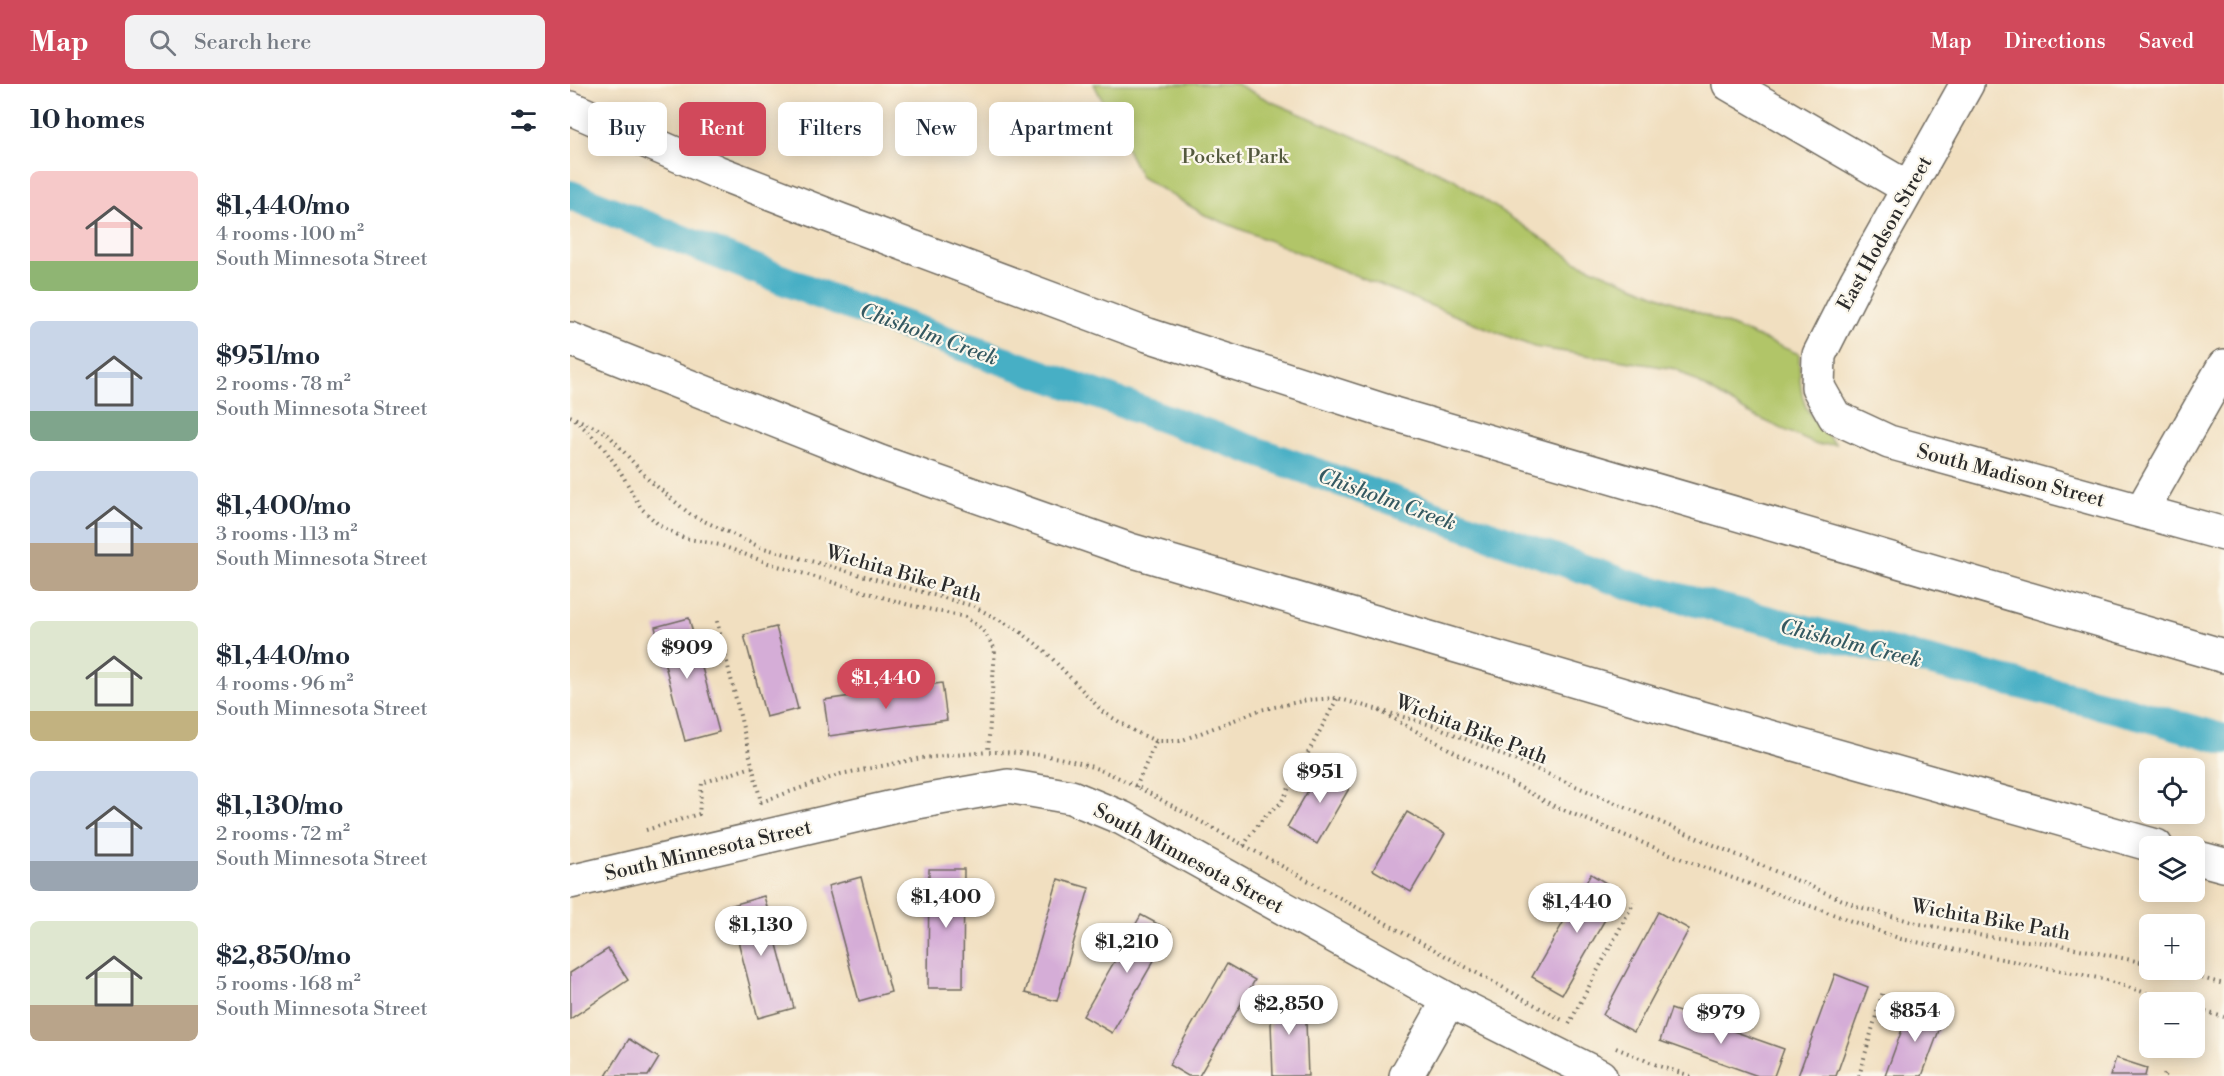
<!DOCTYPE html>
<html lang="en">
<head>
<meta charset="utf-8">
<style>
  body { margin:0; font-family:"Libre Bodoni",serif; background:#f2f2f3; color:#1f2937; height:100vh; display:flex; flex-direction:column; font-size:22px; white-space:nowrap }
  * { box-sizing:border-box; margin:0 }
  p { font-size:20px; color:#747a83 }
  .icon { flex:none; width:33px; height:33px; fill:none; stroke:currentColor; stroke-width:2; stroke-linecap:round; stroke-linejoin:round }
  .map { position:relative; flex:1; overflow:hidden }
  .details { display:flex; flex-direction:column; background:#fff; width:570px }
  .details>* { flex:none }
  .banner { position:absolute; left:18px; top:18px; width:570px; height:54px; display:flex; gap:12px }
  .fabs { position:absolute; left:1569px; top:674px; display:grid; gap:12px }
  .fabs a { display:grid; place-items:center; width:66px; height:66px; border-radius:9px; background:#fff; box-shadow:0 3px 15px #0003; font-size:30px }
  .price { position:absolute; translate:-50% -51px; padding:0 14px; border-radius:21px; background:#fff; color:#222; font-size:20px; line-height:39px; filter:drop-shadow(0 2px 3px #0008) }
  .price::after { content:''; position:absolute; left:50%; top:36px; width:18px; height:14px; margin-left:-9px; background:inherit; clip-path:polygon(0 0,100% 0,50% 100%) }
  .price.on { background:#d1495b; color:#fff }
  ul { padding:0; list-style:none }
  li { display:flex; align-items:center; gap:18px; height:150px; padding:0 30px }
  li span { display:grid; place-items:center; flex:none; width:168px; height:120px; border-radius:9px; color:#555 }
  li>.icon { margin-inline-start:auto }
  span .icon { width:72px; height:72px; fill:#fffc; stroke-width:1 }
  li b { font-size:26px }
  h2 { display:flex; justify-content:space-between; align-items:center; height:72px; padding:0 30px; font-size:26px }
  .pill { padding:0 21px; border-radius:9px; background:#fff; box-shadow:0 3px 15px #0003; font-size:21px; line-height:54px }
  .pill.on { background:#d1495b; color:#fff }
  header { display:flex; align-items:center; gap:36px; box-sizing:border-box; height:84px; padding:0 30px; background:#d1495b; color:#fff }
  header strong { font-size:28px }
  nav { display:flex; gap:33px; margin-inline-start:auto; font-size:21px }
  .search { width:420px; height:54px; background:#f2f2f3; display:flex; align-items:center; gap:15px; box-sizing:border-box; padding:0 21px; border-radius:9px; color:#747a83; font-size:22px }
  main { display:flex; flex:1; min-height:0 }
  .map>svg:first-child { display:block }
  .green { fill:#b1c568; stroke:#6e784a; stroke-width:1.5 }
  .lines { fill:none; stroke-linecap:round; stroke-linejoin:round }
  .canal { stroke:#47afc5; stroke-width:30 }
  .building { fill:#d5add7 }
  .minor-casing { stroke:#706a5f; stroke-width:36 }
  .highway-casing { stroke:#706a5f; stroke-width:36 }
  .path { stroke:#706a5f; stroke-width:4; stroke-dasharray:1.5 4.5; stroke-linecap:butt }
  .minor { stroke:#fff; stroke-width:33 }
  .highway { stroke:#fff; stroke-width:33 }
  .labels { text-anchor:middle; stroke-width:4.5; stroke-linejoin:round; paint-order:stroke }
  .park-label { font-size:20px; fill:#53593d; stroke:#fbf7ec }
  .street-label { font-size:20px; fill:#2b2b2b; stroke:#fbf7ec }
  .water-label { font-size:21px; font-style:italic; fill:#355961; stroke:#fbf7ec }
</style>
</head>
<body>
<header>
<strong>Map</strong>
<div class="search"><svg class="icon" aria-label="search" viewBox="0 0 24 24"><circle cx="10" cy="10" r="6"/><path d="M15 15l6 6"/></svg>Search here</div>
<nav><a>Map</a><a>Directions</a><a>Saved</a></nav>
</header>
<main>
<section class="details">
<h2>10 homes<svg class="icon" aria-label="filters" viewBox="0 0 24 24"><path d="M4 7h16M4 17h16"/><circle cx="9" cy="7" r="2"/><circle cx="15" cy="17" r="2"/></svg></h2>
<ul>
<li><span style="background:linear-gradient(#f6c9c9 75%,#8fb573 0)"><svg class="icon" aria-label="home" viewBox="0 0 24 24"><path d="M3 11l9-7 9 7M6 9v11h12V9"/></svg></span><div><b>$1,440/mo</b><p>4 rooms · 100 m²</p><p>South Minnesota Street</p></div></li>
<li><span style="background:linear-gradient(#c9d6e8 75%,#7fa58c 0)"><svg class="icon" aria-label="home" viewBox="0 0 24 24"><path d="M3 11l9-7 9 7M6 9v11h12V9"/></svg></span><div><b>$951/mo</b><p>2 rooms · 78 m²</p><p>South Minnesota Street</p></div></li>
<li><span style="background:linear-gradient(#c9d6e8 60%,#b9a48a 0)"><svg class="icon" aria-label="home" viewBox="0 0 24 24"><path d="M3 11l9-7 9 7M6 9v11h12V9"/></svg></span><div><b>$1,400/mo</b><p>3 rooms · 113 m²</p><p>South Minnesota Street</p></div></li>
<li><span style="background:linear-gradient(#dfe7d0 75%,#c2b280 0)"><svg class="icon" aria-label="home" viewBox="0 0 24 24"><path d="M3 11l9-7 9 7M6 9v11h12V9"/></svg></span><div><b>$1,440/mo</b><p>4 rooms · 96 m²</p><p>South Minnesota Street</p></div></li>
<li><span style="background:linear-gradient(#c9d6e8 75%,#9aa5b1 0)"><svg class="icon" aria-label="home" viewBox="0 0 24 24"><path d="M3 11l9-7 9 7M6 9v11h12V9"/></svg></span><div><b>$1,130/mo</b><p>2 rooms · 72 m²</p><p>South Minnesota Street</p></div></li>
<li><span style="background:linear-gradient(#dfe7d0 70%,#b9a48a 0)"><svg class="icon" aria-label="home" viewBox="0 0 24 24"><path d="M3 11l9-7 9 7M6 9v11h12V9"/></svg></span><div><b>$2,850/mo</b><p>5 rooms · 168 m²</p><p>South Minnesota Street</p></div></li>
</ul>
</section>
<div class="map">
<svg width="1654" height="992" viewBox="0 0 1654 992">
  <rect width="100%" height="100%" fill="#fbf7ec"/>
  <filter id="ink" filterUnits="userSpaceOnUse"><feTurbulence type="fractalNoise" baseFrequency=".0167" numOctaves="2"/><feDisplacementMap in="SourceGraphic" scale="12" xChannelSelector="R" yChannelSelector="G"/><feConvolveMatrix kernelMatrix="1 2 1 2 8 2 1 2 1" color-interpolation-filters="sRGB"/></filter>
  <filter id="wash" filterUnits="userSpaceOnUse"><feTurbulence type="fractalNoise" baseFrequency=".008" numOctaves="4" result="noise"/><feDisplacementMap in="SourceGraphic" scale="24" xChannelSelector="R" yChannelSelector="G"/><feGaussianBlur stdDeviation="1.35" result="paint"/><feColorMatrix in="noise" values="0 0 0 0 0 0 0 0 0 0 0 0 0 0 0 0 0 1.4 0 .05"/><feComposite in="paint" operator="in"/></filter>
  <g filter="url(#wash)">
    <rect width="100%" height="100%" fill="#f1dfc0"/>
    <!-- green -->
    <path class="green" d="M524 0H667L702 18 882 94 1009 179 1229 270C1230 315 1231 328 1266 360L1247 361 1178 329 1106 285 964 263 635 131 571 93Z"/>
    <g class="lines">
      <!-- canal -->
      <path class="canal" d="M0 111 261 215 1059 501 1575 632 1654 655"/>
    </g>
    <g id="blocks">
      <!-- building -->
      <g class="building">
        <path d="M119 534 149 648 115 657 85 543Z"/>
        <path d="M206 543 228 625 196 633 174 551Z"/>
        <path d="M372 599 377 636 259 652 254 616Z"/>
        <path d="M754 679 784 696 747 760 717 743Z"/>
        <path d="M837 728 875 750 841 808 803 786Z"/>
        <path d="M359 785H394L393 904H358Z"/>
        <path d="M1021 790 1051 808 992 910 962 893Z"/>
        <path d="M291 793 321 908 289 917 258 802Z"/>
        <path d="M488 795 519 804 487 917 455 909Z"/>
        <path d="M194 812 224 924 188 934 159 822Z"/>
        <path d="M1088 828 1119 845 1064 948 1033 931Z"/>
        <path d="M571 831 601 847 542 949 513 932Z"/>
        <path d="M38 865 58 896 0 935V889Z"/>
        <path d="M657 880 685 896 629 992H618L599 981Z"/>
        <path d="M1265 890 1298 903 1266 992H1228Z"/>
        <path d="M735 911 738 992H703L700 912Z"/>
        <path d="M1341 921 1374 933 1352 992H1315Z"/>
        <path d="M1101 925 1214 965 1204 992H1188L1090 957Z"/>
        <path d="M59 955 89 974 78 992H36Z"/>
        <path d="M1546 974 1577 984 1575 992H1540Z"/>
      </g>
    </g>
  </g>
  <g filter="url(#ink)">
    <use href="#blocks" fill-opacity="0" stroke="#706a5f" stroke-width="1.5"/>
    <g class="lines">
      <defs>
        <g id="minor">
          <path d="M1159 0 1338 104"/>
          <path d="M1397 0 1287 196 1249 271 1248 303 1265 333 1319 358 1654 450"/>
          <path d="M1572 426 1654 282"/>
          <path d="M0 798 336 720 438 702 501 713 552 734 879 916 1030 992"/>
          <path d="M836 992 879 916"/>
        </g>
        <g id="highway">
          <path d="M0 24 147 88 270 136 578 251 824 330 1654 572"/>
          <path d="M0 255 310 378 560 466 1125 632 1586 762"/>
          <path d="M1624 773 1654 781"/>
        </g>
      </defs>
      <!-- minor casing -->
      <use href="#minor" class="minor-casing"/>
      <!-- highway casing -->
      <use href="#highway" class="highway-casing"/>
      <!-- path -->
      <g class="path">
        <path d="M0 332 37 349 78 395 121 431 190 463 403 522 448 546 474 566 533 628 566 648 586 657H610L690 626 737 616 767 614 865 642 1289 823 1350 840 1419 853 1486 860 1580 880"/>
        <path d="M5 335 33 363 50 387 71 424 90 442 114 454 150 461 198 479 339 521 395 533 412 545 425 565 418 668C451 668 488 671 519 682 535 687 551 695 566 702L994 937"/>
        <path d="M147 537 191 718 271 690 352 674 418 668"/>
        <path d="M809 627 984 722 1119 778 1331 855 1533 895 1604 918"/>
        <path d="M566 703 586 657"/>
        <path d="M76 746 129 730 132 699 182 683"/>
        <path d="M674 762 679 753 694 733 711 719 767 615"/>
        <path d="M1597 885 1654 900"/>
        <path d="M1624 925 1654 933"/>
        <path d="M999 940 1064 818"/>
        <path d="M1046 964 1089 982 1121 992"/>
        <path d="M1289 992 1313 907"/>
        <path d="M1594 992 1595 990"/>
      </g>
      <!-- minor -->
      <use href="#minor" class="minor"/>
      <!-- highway -->
      <use href="#highway" class="highway"/>
    </g>
  </g>
  <g class="labels">
    <!-- park labels -->
    <g class="park-label">
      <text x="665" y="79">Pocket Park</text>
    </g>
    <!-- street labels -->
    <g class="street-label">
      <text transform="translate(1314 149) rotate(-61)" y="7">East Hodson Street</text>
      <text transform="translate(1441 391) rotate(15)" y="7">South Madison Street</text>
      <text transform="translate(334 489) rotate(16)" y="7">Wichita Bike Path</text>
      <text transform="translate(902 645) rotate(21)" y="7">Wichita Bike Path</text>
      <text transform="translate(138 766) rotate(-13)" y="7">South Minnesota Street</text>
      <text transform="translate(619 774) rotate(28)" y="7">South Minnesota Street</text>
      <text transform="translate(1421 835) rotate(10)" y="7">Wichita Bike Path</text>
    </g>
    <!-- water labels -->
    <g class="water-label">
      <text transform="translate(359 250) rotate(20)" y="7">Chisholm Creek</text>
      <text transform="translate(817 415) rotate(20)" y="7">Chisholm Creek</text>
      <text transform="translate(1281 559) rotate(14)" y="7">Chisholm Creek</text>
    </g>
  </g>
</svg>
<div class="fabs">
<a><svg class="icon" aria-label="locate" viewBox="0 0 24 24"><circle cx="12" cy="12" r="6"/><path d="M12 2v4M12 18v4M2 12h4M18 12h4"/></svg></a>
<a><svg class="icon" aria-label="layers" viewBox="0 0 24 24"><path d="M12 4l9 5-9 5-9-5zM3 14l9 5 9-5"/></svg></a>
<a>+</a>
<a>−</a>
</div>
<b class="price" style="left:117px;top:596px">$909</b>
<b class="price on" style="left:316px;top:626px">$1,440</b>
<b class="price" style="left:750px;top:720px">$951</b>
<b class="price" style="left:376px;top:845px">$1,400</b>
<b class="price" style="left:1007px;top:850px">$1,440</b>
<b class="price" style="left:191px;top:873px">$1,130</b>
<b class="price" style="left:557px;top:890px">$1,210</b>
<b class="price" style="left:719px;top:952px">$2,850</b>
<b class="price" style="left:1345px;top:959px">$854</b>
<b class="price" style="left:1151px;top:961px">$979</b>
<div class="banner">
<a class="pill">Buy</a>
<a class="pill on">Rent</a>
<a class="pill">Filters</a>
<a class="pill">New</a>
<a class="pill">Apartment</a>
</div>
</div>
</main>
</body>
</html>
